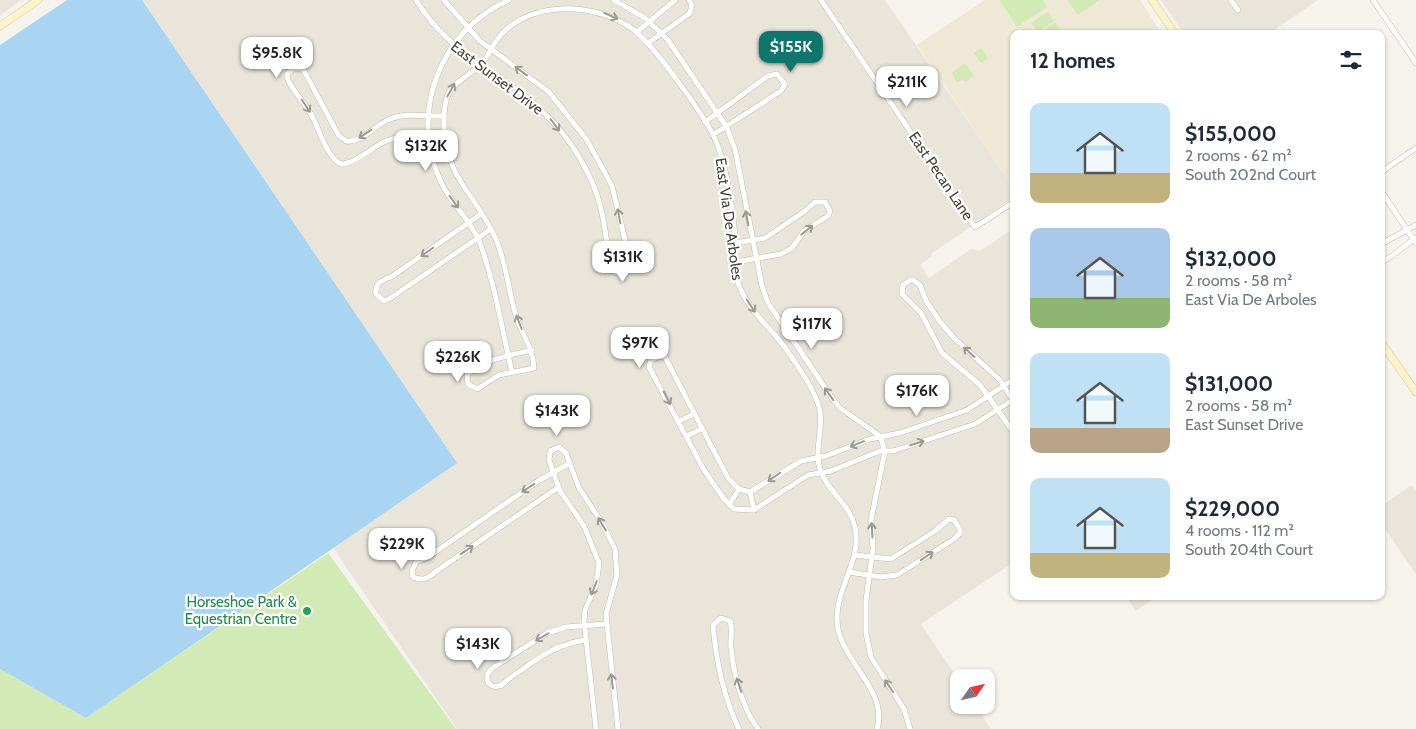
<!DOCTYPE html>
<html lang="en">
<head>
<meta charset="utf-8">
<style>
  body { margin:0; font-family:Cabin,sans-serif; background:#f2f2f3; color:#1f2937; height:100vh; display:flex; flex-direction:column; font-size:19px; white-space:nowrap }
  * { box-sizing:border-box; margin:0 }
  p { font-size:16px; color:#747a83 }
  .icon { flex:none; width:28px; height:28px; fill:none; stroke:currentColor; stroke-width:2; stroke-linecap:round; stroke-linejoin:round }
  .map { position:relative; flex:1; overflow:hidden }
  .details { position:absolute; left:1010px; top:30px; width:375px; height:570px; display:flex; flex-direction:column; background:#fff; border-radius:10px; box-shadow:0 1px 4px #0004 }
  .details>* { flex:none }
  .needle { width:32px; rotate:56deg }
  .fabs { position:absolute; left:950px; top:669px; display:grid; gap:10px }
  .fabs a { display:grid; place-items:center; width:45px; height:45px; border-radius:10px; background:#fff; box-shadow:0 1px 4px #0004; font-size:25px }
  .price { position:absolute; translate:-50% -42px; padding:0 11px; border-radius:10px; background:#fff; color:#222; font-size:16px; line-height:32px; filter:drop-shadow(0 1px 2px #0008) }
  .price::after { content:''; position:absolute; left:50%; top:30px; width:15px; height:11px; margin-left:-8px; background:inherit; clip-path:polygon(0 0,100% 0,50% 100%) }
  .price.selected { background:#0f766e; color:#fff }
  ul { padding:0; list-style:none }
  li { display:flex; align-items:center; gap:15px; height:125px; padding:0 20px }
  li span { display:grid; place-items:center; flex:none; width:140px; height:100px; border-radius:10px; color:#555 }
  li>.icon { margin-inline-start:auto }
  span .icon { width:60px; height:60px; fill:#fffc; stroke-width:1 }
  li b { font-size:21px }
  h2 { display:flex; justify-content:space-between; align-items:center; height:60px; padding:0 20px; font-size:21px }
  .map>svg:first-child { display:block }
  .residential { fill:#eae5da }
  .education { fill:#efe8d6 }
  .green { fill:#d2eab5 }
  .water { fill:#a9d4f2 }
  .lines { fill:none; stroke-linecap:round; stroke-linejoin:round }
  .street-casing { stroke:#c2bbae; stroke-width:6 }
  .secondary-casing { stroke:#d6c79b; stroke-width:8 }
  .street { stroke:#fff; stroke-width:5 }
  .secondary { stroke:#fff3cd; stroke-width:7 }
  .oneway { stroke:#9c9892 }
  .leisure-dot { fill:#2e9e5b; stroke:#fff; stroke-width:2 }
  .labels { text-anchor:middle; stroke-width:4.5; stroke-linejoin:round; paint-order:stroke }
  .street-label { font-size:15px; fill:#4b4439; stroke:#fff }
  .leisure-label { font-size:15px; fill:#27864d; stroke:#fff; text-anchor:end }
</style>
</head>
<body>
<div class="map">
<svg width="1416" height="729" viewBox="0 0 1416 729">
  <rect width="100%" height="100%" fill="#f6f3ec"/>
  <!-- residential -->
  <g class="residential">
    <path d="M0 0H22L0 15Z"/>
    <path d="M142 0H885L1014 188V197L931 254 932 256 920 265 929 278 971 249 980 251 1014 228V562L921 624 959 681V705H975L991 729H457L333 548 456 463Z"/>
    <path d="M1161 0H1318L1268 34H1184Z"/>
    <path d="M1412 485 1416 490V574L1381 523V506Z"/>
    <path d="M1126 596H1157L1136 611Z"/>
  </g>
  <!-- education -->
  <path class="education" d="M985 0H1140L1162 34H1014V188L917 45Z"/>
  <!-- green -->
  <g class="green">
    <path d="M1002 0H1043L1047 7 1017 27 1000 1Z"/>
    <path d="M1067 0H1099L1078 15Z"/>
    <path d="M1048 12 1054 21 1038 32 1031 23Z"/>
    <path d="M1055 22 1062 32 1039 34Z"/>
    <path d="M981 48 988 58 981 63 974 53Z"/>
    <path d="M965 63 974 76 966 82 963 79 957 83 952 73Z"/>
    <path d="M328 553 456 729H0V669L86 718Z"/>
  </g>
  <!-- water -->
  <path class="water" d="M67 0H142L457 463 86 718 0 669V45Z"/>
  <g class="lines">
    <defs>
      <g id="street">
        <path d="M416 0C451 57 498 69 543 112 571 138 594 176 602 213 606 231 607 251 612 269L616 273 625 272 631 265 612 186 587 140 549 92 480 41 444 0"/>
        <path d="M509 0C440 30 408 114 441 182 451 204 471 220 480 243 495 284 502 330 512 372"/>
        <path d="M614 0 645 18 668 40 726 126 735 149 762 286 768 303 832 398 840 408 880 436 885 451 871 520 873 548 866 600V633L871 657 904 709 910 729"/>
        <path d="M821 0 975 227 1014 202"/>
        <path d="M1231 0 1238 10"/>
        <path d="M1373 0 1416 63"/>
        <path d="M637 32 675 0"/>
        <path d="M648 43 690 13 692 5 689 0"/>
        <path d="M444 116C426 117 407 112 390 119 376 124 361 144 346 141L339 136 303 69 294 68 287 74C286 84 305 103 311 114 319 128 326 157 341 164 357 163 372 147 386 141 405 134 425 133 444 132"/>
        <path d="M705 122 768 76 777 74 785 84 781 91 714 134"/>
        <path d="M1381 172 1416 148"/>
        <path d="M1381 191 1416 243"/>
        <path d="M481 214 391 277C383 280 374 283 376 294L384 301 389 299 491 229"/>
        <path d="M1381 244 1416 225"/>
        <path d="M735 262 781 254 792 248 804 231 828 216 830 211 825 202H815L805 211 765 238 735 243"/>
        <path d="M1381 262 1392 256 1415 238"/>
        <path d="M532 350C512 355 482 359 467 375L468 384 477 389 499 375 534 368C533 348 523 336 517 319 508 292 507 263 495 237 476 195 445 177 444 126 443 81 456 88 482 63 488 57 491 49 496 41 525 0 594 0 634 30 655 47 710 122 718 146 727 172 733 210 735 237 736 254 732 271 740 288 748 306 761 320 775 335 787 349 811 384 817 401 827 424 812 449 821 472 829 493 850 504 855 527 863 563 831 592 838 629 845 664 888 691 877 729"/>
        <path d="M1014 379 967 410 900 433 870 439 826 456 801 461 750 492 739 489 728 478 665 357 660 356 651 360 649 367 704 470 724 499 734 509 754 510 808 475 831 471 880 451H893L975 424 1014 399"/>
        <path d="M1014 402 1000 380 954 338 941 323 926 301 920 285 912 279 903 285 902 294 921 313 942 353 980 385 1014 433"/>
        <path d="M679 421 694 414"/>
        <path d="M687 436 701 429"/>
        <path d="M559 487 435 572C428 579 422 581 413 577L412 571 416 562 428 557 538 481 570 463"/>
        <path d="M750 492 754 510"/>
        <path d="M729 505 739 489"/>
        <path d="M849 572 881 577 897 575 954 539 960 533V529L954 520 949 519 935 531 891 559 855 555"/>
        <path d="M586 640C553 644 534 662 507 680 497 694 479 683 491 669L547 633 566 627 606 624"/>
        <path d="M596 729 584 621 585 610 596 585 599 563 584 526 560 491 549 460 550 451 559 447 566 453 579 488 602 523 615 549 617 575 606 614 618 729"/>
        <path d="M739 729C723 696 716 661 713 625L721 618 730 621C733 629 730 639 731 648 734 675 742 707 758 729"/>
      </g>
      <g id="secondary">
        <path d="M1152 0 1175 34"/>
        <path d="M0 26 38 0"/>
        <path d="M1381 342 1416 392"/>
      </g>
    </defs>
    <!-- street casing -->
    <use href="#street" class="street-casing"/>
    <!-- secondary casing -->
    <use href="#secondary" class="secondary-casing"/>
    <!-- street -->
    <use href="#street" class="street"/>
    <!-- secondary -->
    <use href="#secondary" class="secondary"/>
  </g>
  <!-- one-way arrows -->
  <defs><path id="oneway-shaft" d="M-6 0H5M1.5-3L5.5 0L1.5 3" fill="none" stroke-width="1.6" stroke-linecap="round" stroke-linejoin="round" transform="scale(1.25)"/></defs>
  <g class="oneway">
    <use href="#oneway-shaft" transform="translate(611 16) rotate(24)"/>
    <use href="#oneway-shaft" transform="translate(521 71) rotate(-144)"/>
    <use href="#oneway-shaft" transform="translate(451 90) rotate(-61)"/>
    <use href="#oneway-shaft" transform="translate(306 106) rotate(57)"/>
    <use href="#oneway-shaft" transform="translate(555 125) rotate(53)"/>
    <use href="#oneway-shaft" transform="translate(365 134) rotate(146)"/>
    <use href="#oneway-shaft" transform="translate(454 202) rotate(54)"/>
    <use href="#oneway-shaft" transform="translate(619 216) rotate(-101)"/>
    <use href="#oneway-shaft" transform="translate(747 218) rotate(-101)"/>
    <use href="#oneway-shaft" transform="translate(807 230) rotate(-39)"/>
    <use href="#oneway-shaft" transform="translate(427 252) rotate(145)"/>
    <use href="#oneway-shaft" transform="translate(751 306) rotate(57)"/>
    <use href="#oneway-shaft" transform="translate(519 322) rotate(-111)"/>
    <use href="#oneway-shaft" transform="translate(969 352) rotate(-138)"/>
    <use href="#oneway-shaft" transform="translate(829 394) rotate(-125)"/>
    <use href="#oneway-shaft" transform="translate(667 398) rotate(63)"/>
    <use href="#oneway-shaft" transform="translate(917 443) rotate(-17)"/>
    <use href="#oneway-shaft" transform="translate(857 444) rotate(158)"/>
    <use href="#oneway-shaft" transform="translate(774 477) rotate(145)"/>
    <use href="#oneway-shaft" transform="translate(528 488) rotate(146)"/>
    <use href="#oneway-shaft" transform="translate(602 524) rotate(-121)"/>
    <use href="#oneway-shaft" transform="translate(872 530) rotate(-93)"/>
    <use href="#oneway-shaft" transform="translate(467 550) rotate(-34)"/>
    <use href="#oneway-shaft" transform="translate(927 556) rotate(-34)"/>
    <use href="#oneway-shaft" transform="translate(594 588) rotate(112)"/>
    <use href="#oneway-shaft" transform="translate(542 637) rotate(150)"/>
    <use href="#oneway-shaft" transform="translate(612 681) rotate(-97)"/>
    <use href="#oneway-shaft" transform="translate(739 685) rotate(-108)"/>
    <use href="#oneway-shaft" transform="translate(889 686) rotate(-124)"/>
  </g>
  <!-- markers -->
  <circle class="leisure-dot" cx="307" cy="611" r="5"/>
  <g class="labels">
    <!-- street labels -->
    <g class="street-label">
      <text transform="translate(497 78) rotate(37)" y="5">East Sunset Drive</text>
      <text transform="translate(941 176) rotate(56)" y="5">East Pecan Lane</text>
      <text transform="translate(729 219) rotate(82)" y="5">East Via De Arboles</text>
    </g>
    <!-- leisure labels -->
    <g class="leisure-label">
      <text x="297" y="607">Horseshoe Park &amp;<tspan x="297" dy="17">Equestrian Centre</tspan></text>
    </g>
  </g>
</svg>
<div class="fabs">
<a><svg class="needle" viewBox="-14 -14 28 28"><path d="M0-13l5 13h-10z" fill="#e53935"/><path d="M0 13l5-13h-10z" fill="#747a83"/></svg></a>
</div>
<b class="price selected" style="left:791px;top:73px">$155K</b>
<b class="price" style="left:277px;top:79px">$95.8K</b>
<b class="price" style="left:907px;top:108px">$211K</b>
<b class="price" style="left:426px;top:172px">$132K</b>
<b class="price" style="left:623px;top:283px">$131K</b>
<b class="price" style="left:812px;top:350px">$117K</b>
<b class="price" style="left:640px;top:369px">$97K</b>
<b class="price" style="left:458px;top:383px">$226K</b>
<b class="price" style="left:917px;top:417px">$176K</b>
<b class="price" style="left:557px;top:437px">$143K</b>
<b class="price" style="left:402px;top:570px">$229K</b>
<b class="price" style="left:478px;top:670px">$143K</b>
<section class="details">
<h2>12 homes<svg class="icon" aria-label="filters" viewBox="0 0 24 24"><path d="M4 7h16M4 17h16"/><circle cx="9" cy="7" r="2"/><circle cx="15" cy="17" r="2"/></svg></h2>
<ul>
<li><span style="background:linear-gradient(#bfe0f5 70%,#c2b280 0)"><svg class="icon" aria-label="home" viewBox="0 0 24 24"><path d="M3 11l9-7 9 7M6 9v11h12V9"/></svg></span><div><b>$155,000</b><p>2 rooms · 62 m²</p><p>South 202nd Court</p></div></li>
<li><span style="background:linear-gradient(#a9c7e8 70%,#8fb573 0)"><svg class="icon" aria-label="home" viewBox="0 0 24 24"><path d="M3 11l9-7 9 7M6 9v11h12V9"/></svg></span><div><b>$132,000</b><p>2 rooms · 58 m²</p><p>East Via De Arboles</p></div></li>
<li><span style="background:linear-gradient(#bfe0f5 75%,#b9a48a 0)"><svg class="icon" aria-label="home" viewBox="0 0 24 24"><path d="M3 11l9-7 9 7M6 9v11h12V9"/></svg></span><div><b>$131,000</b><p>2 rooms · 58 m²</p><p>East Sunset Drive</p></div></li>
<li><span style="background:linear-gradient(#bfe0f5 75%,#c2b280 0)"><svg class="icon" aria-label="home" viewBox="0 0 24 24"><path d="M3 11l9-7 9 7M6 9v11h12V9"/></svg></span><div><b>$229,000</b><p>4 rooms · 112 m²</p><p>South 204th Court</p></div></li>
</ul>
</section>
</div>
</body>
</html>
